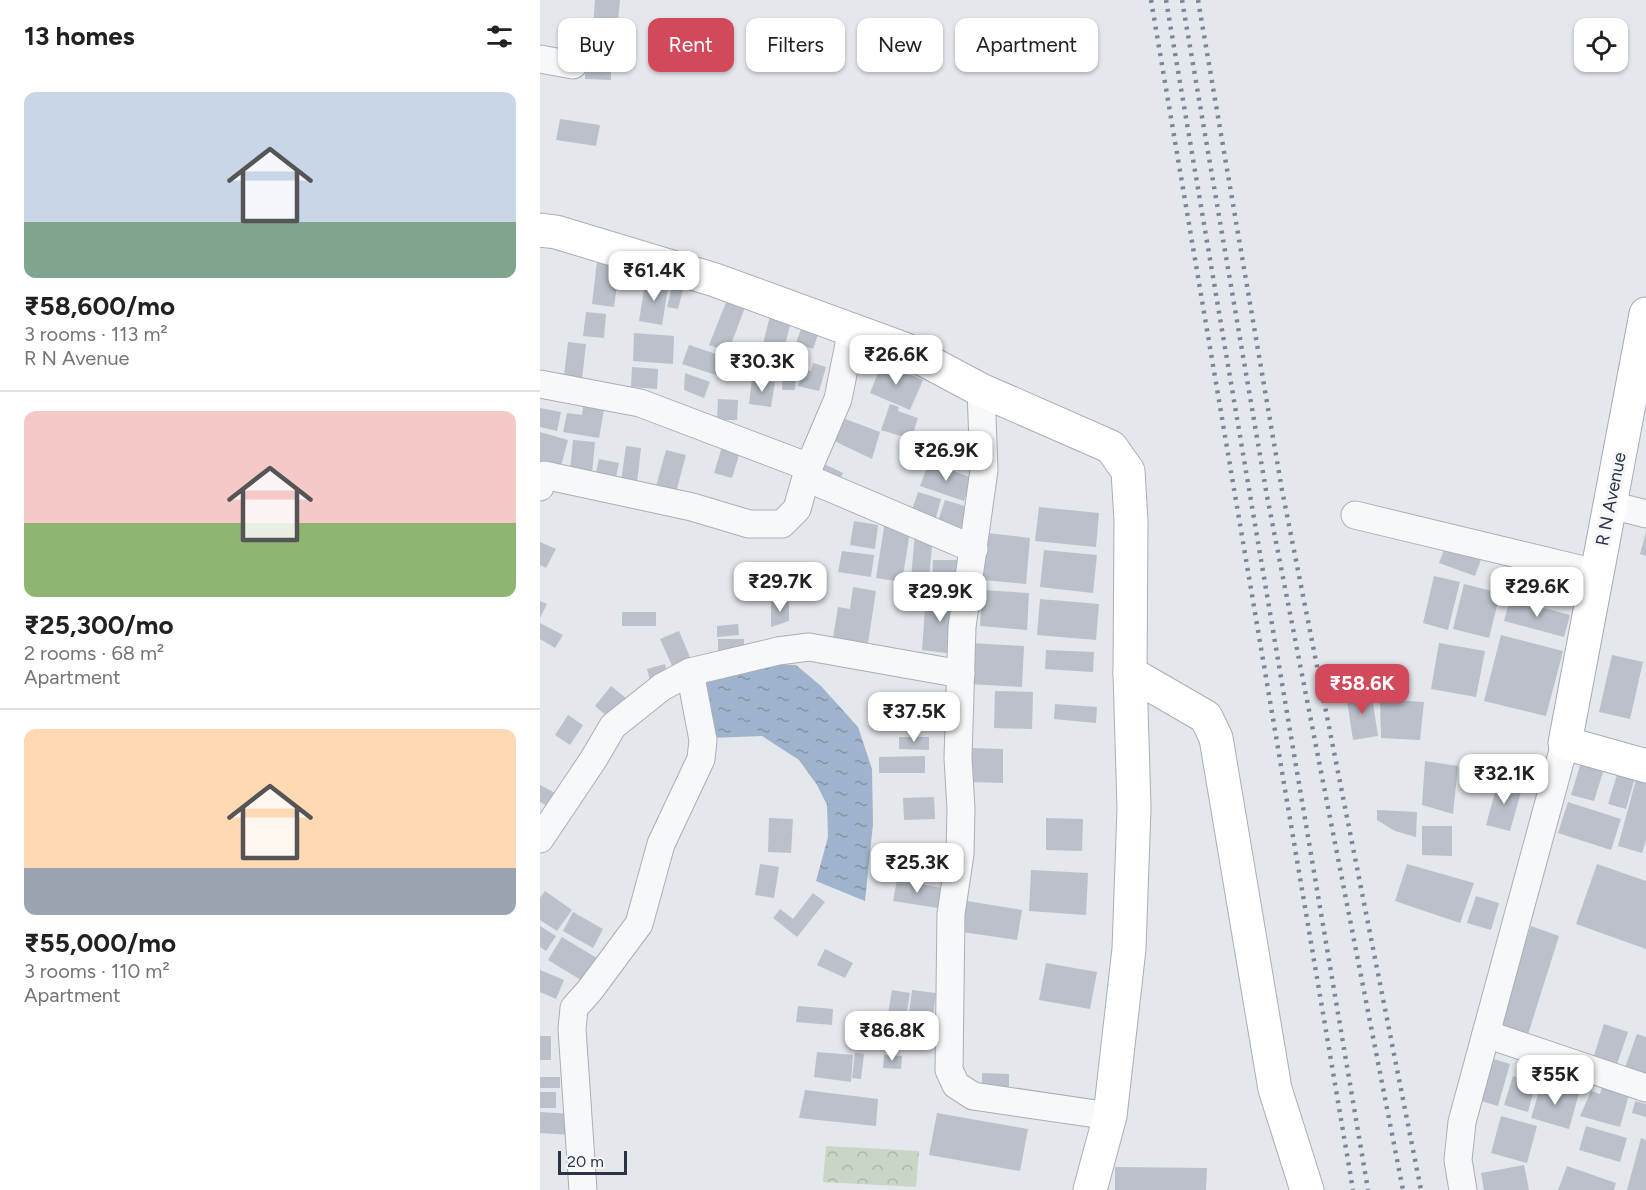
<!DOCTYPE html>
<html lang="en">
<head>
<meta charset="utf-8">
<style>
  body { margin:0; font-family:Figtree,sans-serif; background:#f2f2f2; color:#202124; height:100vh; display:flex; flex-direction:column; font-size:22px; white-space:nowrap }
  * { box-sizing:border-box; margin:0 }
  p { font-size:20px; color:#757577 }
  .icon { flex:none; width:33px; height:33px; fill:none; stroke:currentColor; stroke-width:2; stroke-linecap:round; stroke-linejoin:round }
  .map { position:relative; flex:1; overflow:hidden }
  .details { display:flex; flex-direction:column; background:#fff; width:540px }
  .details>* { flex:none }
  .banner { position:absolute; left:18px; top:18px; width:570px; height:54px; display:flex; gap:12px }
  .controls { position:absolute; left:1034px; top:18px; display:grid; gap:12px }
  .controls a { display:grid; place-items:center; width:54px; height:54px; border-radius:12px; background:#fff; box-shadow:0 2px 4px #0004; font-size:30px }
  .scale { position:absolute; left:18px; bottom:15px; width:69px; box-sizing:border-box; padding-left:6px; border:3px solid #2b3445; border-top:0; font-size:16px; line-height:21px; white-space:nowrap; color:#2b3445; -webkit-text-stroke:4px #f4f6f9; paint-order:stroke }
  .price { position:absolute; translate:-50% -51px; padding:0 14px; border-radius:12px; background:#fff; color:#222; font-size:20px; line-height:39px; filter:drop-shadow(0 2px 3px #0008) }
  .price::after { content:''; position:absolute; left:50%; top:36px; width:18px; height:14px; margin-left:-9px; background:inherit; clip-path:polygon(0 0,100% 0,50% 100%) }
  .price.on { background:#d1495b; color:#fff }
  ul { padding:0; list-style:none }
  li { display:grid; align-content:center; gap:12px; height:318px; padding:0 24px }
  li+li { border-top:2px solid #e0e0e0 }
  li span { display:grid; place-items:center; height:186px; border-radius:12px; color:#555 }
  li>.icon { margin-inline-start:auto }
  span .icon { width:108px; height:108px; fill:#fffc; stroke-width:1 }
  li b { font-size:26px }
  h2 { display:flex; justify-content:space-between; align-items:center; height:72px; padding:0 24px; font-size:26px }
  .chip { padding:0 21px; border-radius:12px; background:#fff; box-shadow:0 2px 4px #0004; font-size:21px; line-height:54px }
  .chip.on { background:#d1495b; color:#fff }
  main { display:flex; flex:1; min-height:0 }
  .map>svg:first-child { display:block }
  .forest { fill:url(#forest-crowns) }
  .water { fill:url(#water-ripples) }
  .building { fill:#bbc0ca }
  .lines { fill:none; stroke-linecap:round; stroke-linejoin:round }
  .street-casing { stroke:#a9aeb7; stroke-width:29 }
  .secondary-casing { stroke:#a9aeb7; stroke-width:35 }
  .primary-casing { stroke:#a3abb8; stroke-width:35 }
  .street { stroke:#f7f8fa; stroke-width:27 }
  .secondary { stroke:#fff; stroke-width:33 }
  .primary { stroke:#fff; stroke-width:33 }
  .rail { stroke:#7d8696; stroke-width:4.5; stroke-dasharray:3 6; stroke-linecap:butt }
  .labels { text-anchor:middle; stroke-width:6; stroke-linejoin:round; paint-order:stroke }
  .street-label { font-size:18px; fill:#2b3445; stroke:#f4f6f9 }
</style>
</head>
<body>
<main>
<section class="details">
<h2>13 homes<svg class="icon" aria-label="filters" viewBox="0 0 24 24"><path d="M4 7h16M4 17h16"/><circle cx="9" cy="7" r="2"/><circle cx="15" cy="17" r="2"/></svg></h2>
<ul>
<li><span style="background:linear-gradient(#c9d6e8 70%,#7fa58c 0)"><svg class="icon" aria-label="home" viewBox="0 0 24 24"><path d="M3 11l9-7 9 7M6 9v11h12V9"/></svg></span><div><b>₹58,600/mo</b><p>3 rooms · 113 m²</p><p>R N Avenue</p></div></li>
<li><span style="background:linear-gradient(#f6c9c9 60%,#8fb573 0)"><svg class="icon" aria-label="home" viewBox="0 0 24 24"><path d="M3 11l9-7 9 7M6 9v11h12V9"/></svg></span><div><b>₹25,300/mo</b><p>2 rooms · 68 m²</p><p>Apartment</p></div></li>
<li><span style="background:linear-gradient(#ffd9b3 75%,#9aa5b1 0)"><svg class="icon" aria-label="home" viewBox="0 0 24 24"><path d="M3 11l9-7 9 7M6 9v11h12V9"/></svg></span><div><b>₹55,000/mo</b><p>3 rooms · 110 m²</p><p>Apartment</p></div></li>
</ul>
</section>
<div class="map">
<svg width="1106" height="1190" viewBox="0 0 1106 1190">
  <defs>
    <pattern id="forest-crowns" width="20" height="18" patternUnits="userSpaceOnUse" patternTransform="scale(1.5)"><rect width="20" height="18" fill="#c9d6c5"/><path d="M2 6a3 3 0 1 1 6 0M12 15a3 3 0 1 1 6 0" fill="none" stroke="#adb8ab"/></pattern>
    <pattern id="water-ripples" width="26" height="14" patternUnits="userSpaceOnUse" patternTransform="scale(1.5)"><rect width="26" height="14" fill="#9fb4cc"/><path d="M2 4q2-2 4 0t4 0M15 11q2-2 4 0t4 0" fill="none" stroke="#8293a7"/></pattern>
  </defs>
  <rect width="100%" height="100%" fill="#e4e7ec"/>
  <!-- forest -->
  <path class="forest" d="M286 1146 379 1151 376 1187 283 1182Z"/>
  <!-- water -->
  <path class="water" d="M214 664 256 665 281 686 318 727 332 769 333 824 325 901 276 881 288 837 287 805 277 785 259 760 222 736 171 738 161 682Z"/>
  <!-- building -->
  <g class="building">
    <path d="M55 0H80L77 32 53 30Z"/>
    <path d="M46 58H60V63L71 64V80L45 79Z"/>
    <path d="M20 119 60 125 56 146 16 140Z"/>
    <path d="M57 261 80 264 74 307 52 304Z"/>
    <path d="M106 278 129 282 122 325 99 321Z"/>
    <path d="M132 287 143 290 138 309 127 307Z"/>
    <path d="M189 295 207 302 188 352 169 345Z"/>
    <path d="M46 312 66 314 64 338 43 336Z"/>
    <path d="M230 316 251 321 237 377 216 372Z"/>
    <path d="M262 326 279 332 273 349 256 343Z"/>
    <path d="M94 333 134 336 133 364 93 361Z"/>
    <path d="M28 342 46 344 42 379 24 376Z"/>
    <path d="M149 345 185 357 179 376 142 364Z"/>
    <path d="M273 363 286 367 279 391 258 386 263 369 271 371Z"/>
    <path d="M342 363 383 380 370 410 330 393Z"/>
    <path d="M243 366 256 367 255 390H242Z"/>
    <path d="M92 367 118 369 117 389 91 387Z"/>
    <path d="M145 373 170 382 164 398 144 390Z"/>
    <path d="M212 379 235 382 231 407 209 404Z"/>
    <path d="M178 399 198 400 197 420H177Z"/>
    <path d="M44 401 65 404 59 438 23 432 27 413 42 415Z"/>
    <path d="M350 404 359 407 358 411 378 418 371 439 341 430Z"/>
    <path d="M0 408 21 412 17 431 0 427Z"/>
    <path d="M297 416 340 432 332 459 288 438Z"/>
    <path d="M0 432 28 440 21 466 0 461Z"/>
    <path d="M393 435 438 451 431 469 386 454Z"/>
    <path d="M33 440 55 442 52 473 30 471Z"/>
    <path d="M86 446 101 448 97 483 81 481Z"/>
    <path d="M182 447 200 452 192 478 174 473Z"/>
    <path d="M126 450 146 455 135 496 115 490Z"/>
    <path d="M59 459 79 463 75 481 55 477Z"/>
    <path d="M278 461 303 473 297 486 272 475Z"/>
    <path d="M389 462 432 478 424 501 380 486Z"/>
    <path d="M378 492 401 499 395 521 371 513Z"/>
    <path d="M405 500 428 507 422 528 398 521Z"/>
    <path d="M499 507 559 513 556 547 495 541Z"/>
    <path d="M314 521 338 525 335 549 310 545Z"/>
    <path d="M345 521 371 525 362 582 336 578Z"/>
    <path d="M1106 532V556L1100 554Z"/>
    <path d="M375 533 393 535 388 591 370 590Z"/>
    <path d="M447 533 490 538 486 584 443 580Z"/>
    <path d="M0 542 16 549 6 568 0 565Z"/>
    <path d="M907 542 943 554 935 576 899 563Z"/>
    <path d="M504 550 557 555 553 593 500 587Z"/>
    <path d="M302 551 334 555 331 577 298 572Z"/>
    <path d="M393 560H420L419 586 392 585Z"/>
    <path d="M970 562 1038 582 1032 605 963 586Z"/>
    <path d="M894 576 920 582 908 630 883 623Z"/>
    <path d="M924 584 960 593 949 638 913 629Z"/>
    <path d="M313 587 336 591 328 643 293 638 298 607 310 609Z"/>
    <path d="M442 590 489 593 487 630 440 626Z"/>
    <path d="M386 594 419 596 414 654 382 650Z"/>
    <path d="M500 599 559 604 556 640 497 635Z"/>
    <path d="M970 599 1030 615 1024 637 964 621Z"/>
    <path d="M0 601 7 604 0 618Z"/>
    <path d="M231 602H249V621L231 627Z"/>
    <rect x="82" y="612" width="34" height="14"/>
    <path d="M0 623 23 635 15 648 0 639Z"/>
    <path d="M198 624 199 635 177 637V626Z"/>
    <path d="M139 631 152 662 134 670 120 639Z"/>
    <path d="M961 635 1023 651 1006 716 944 701Z"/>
    <path d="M178 639H204V648L178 658Z"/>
    <path d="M431 643 484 646 482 687 429 684Z"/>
    <path d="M899 643 945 651 936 697 891 689Z"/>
    <path d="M506 650 554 652 553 672 505 669Z"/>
    <path d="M1072 655 1103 662 1090 719 1059 712Z"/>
    <path d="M125 664 128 675 110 680 107 669Z"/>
    <path d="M71 686 87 699 70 719 55 706Z"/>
    <path d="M831 690 838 736 813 740 806 694Z"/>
    <path d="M455 691 493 692 492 729 454 728Z"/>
    <path d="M840 699 884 702 880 740 841 738Z"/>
    <path d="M515 704 557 707 556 723 514 719Z"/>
    <path d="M28 715 43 725 30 745 15 735Z"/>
    <path d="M359 737H389V750L359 749Z"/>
    <path d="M430 748 463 749V783L430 782Z"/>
    <path d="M385 756V773H339V757Z"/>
    <path d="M1042 759 1065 766 1054 801 1031 795Z"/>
    <path d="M885 761 918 766 913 814 882 805Z"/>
    <path d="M1079 768 1096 774 1086 809 1068 804Z"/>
    <path d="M1097 776 1106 778V840L1102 853 1078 846Z"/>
    <path d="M959 778 983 785 970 831 946 825Z"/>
    <path d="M0 785 17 794 10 807 0 802Z"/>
    <path d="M394 797 395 819 364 820 363 798Z"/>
    <path d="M1028 802 1081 819 1071 850 1018 833Z"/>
    <path d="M837 810 877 812 876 837 855 831 837 820Z"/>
    <path d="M229 818 253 819 251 853 228 852Z"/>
    <path d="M506 818 543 819 542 851 506 850Z"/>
    <path d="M882 826H912V856L882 855Z"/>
    <path d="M395 855H407L406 879 394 878Z"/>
    <path d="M220 864 239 867 234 898 215 895Z"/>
    <path d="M867 864 934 883 920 923 855 901Z"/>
    <path d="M1057 864 1106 881V949L1036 924Z"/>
    <path d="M491 870 548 873 546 915 489 911Z"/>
    <path d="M357 880 402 888 398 908 353 901Z"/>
    <path d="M5 891 32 910 17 931 0 920V898Z"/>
    <path d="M273 893 285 902 257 937 233 918 240 909 253 919Z"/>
    <path d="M936 896 959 903 951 930 927 923Z"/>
    <path d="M427 901 482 910 477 940 422 932Z"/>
    <path d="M33 912 63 929 53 948 23 931Z"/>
    <path d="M0 926 16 936 6 951 0 947Z"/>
    <path d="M991 926 1019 936 985 1044 955 1035Z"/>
    <path d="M22 937 60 960 46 983 8 960Z"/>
    <path d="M285 949 313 963 305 978 277 965Z"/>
    <path d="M506 963 557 972 550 1009 499 1000Z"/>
    <path d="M0 970 24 980 16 999 0 992Z"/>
    <path d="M352 990 370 993 363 1035 345 1032Z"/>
    <path d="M372 990 396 993 391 1032 367 1029Z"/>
    <path d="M258 1006 293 1009 292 1025 256 1022Z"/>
    <path d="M1064 1024 1088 1032 1075 1070 1052 1062Z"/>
    <path d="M1097 1034 1106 1037V1080L1083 1073Z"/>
    <rect x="0" y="1036" width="11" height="24"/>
    <path d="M277 1052 313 1055 311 1082 274 1077Z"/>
    <path d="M315 1053 324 1054 321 1079 312 1078Z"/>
    <path d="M344 1055 362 1056 361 1069 343 1068Z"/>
    <path d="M947 1057 970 1064 958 1106 934 1099Z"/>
    <path d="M442 1073 469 1074V1090L442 1089Z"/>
    <path d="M973 1076 996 1082 988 1112 964 1105Z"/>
    <rect x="0" y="1077" width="20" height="11"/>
    <path d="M1002 1082 1039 1093 1029 1129 991 1118Z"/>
    <path d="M1063 1083 1090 1091 1080 1127 1040 1116 1051 1091 1060 1094Z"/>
    <path d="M265 1090 338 1099 336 1126 259 1118Z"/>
    <rect x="0" y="1092" width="16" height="16"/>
    <path d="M1095 1101 1106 1104V1117L1092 1113Z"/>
    <path d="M0 1112 33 1114 32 1135 0 1133Z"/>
    <path d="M397 1113 488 1129 480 1171 389 1155Z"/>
    <path d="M961 1116 997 1126 987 1163 951 1153Z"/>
    <path d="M1046 1126 1087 1138 1080 1162 1039 1150Z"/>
    <path d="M1101 1138 1106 1140V1190H1087Z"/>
    <path d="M984 1165 989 1190H944L941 1173Z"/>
    <path d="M1027 1166 1076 1183 1074 1190H1018Z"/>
    <path d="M575 1167 667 1168 666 1190H575Z"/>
  </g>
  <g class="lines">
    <defs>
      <g id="street">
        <path d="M0 59 33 65"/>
        <path d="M0 384 100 403 269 467"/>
        <path d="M441 390 444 470 422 627 418 758 421 809 420 854 411 914 409 1070 416 1085 433 1096 570 1116"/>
        <path d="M267 478 434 549"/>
        <path d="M0 487 4 475 152 507 209 524H242L257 509 269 467 298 399 312 329"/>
        <path d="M1071 505 1106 514"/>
        <path d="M815 515 1056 573"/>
        <path d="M0 839 53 760 73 726 122 687 150 672 238 651 269 647 421 674"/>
        <path d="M946 1034 1106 1088"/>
        <path d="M43 1190 32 1029 34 1008 50 990 99 924 121 844 161 759 163 740 150 672"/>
        <path d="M923 1190 918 1160 922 1122 1025 743"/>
      </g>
      <g id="secondary">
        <path d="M0 230 16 232 175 280 364 349 441 390 571 447 588 471 591 521 590 673 594 808 589 949 570 1116 550 1190"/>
        <path d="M590 673 666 717 676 738 735 1089 767 1190"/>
      </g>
      <path id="primary" d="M1106 314 1025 743 1106 766"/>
    </defs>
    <!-- street casing -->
    <use href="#street" class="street-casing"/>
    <!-- secondary casing -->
    <use href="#secondary" class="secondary-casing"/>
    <!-- primary casing -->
    <use href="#primary" class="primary-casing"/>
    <!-- street -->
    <use href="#street" class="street"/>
    <!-- secondary -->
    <use href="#secondary" class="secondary"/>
    <!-- primary -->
    <use href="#primary" class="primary"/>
    <!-- rail -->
    <g class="rail">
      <path d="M611 0 813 1190"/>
      <path d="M626 0 828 1190"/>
      <path d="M642 0 727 496 863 1190"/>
      <path d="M658 0 742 490 881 1190"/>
    </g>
  </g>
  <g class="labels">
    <!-- street labels -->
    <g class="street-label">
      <text transform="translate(1071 499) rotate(-79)" y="6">R N Avenue</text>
    </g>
  </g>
</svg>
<div class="controls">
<a><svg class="icon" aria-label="locate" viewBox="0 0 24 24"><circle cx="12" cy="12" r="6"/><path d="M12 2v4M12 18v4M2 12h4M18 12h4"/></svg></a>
</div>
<div class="scale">20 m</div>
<b class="price" style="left:114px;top:302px">₹61.4K</b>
<b class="price" style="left:356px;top:386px">₹26.6K</b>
<b class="price" style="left:222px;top:393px">₹30.3K</b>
<b class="price" style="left:406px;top:482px">₹26.9K</b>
<b class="price" style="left:240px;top:613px">₹29.7K</b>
<b class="price" style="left:997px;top:618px">₹29.6K</b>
<b class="price" style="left:400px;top:623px">₹29.9K</b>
<b class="price on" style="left:822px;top:715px">₹58.6K</b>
<b class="price" style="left:374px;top:743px">₹37.5K</b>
<b class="price" style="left:964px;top:805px">₹32.1K</b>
<b class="price" style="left:377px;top:894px">₹25.3K</b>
<b class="price" style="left:352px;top:1062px">₹86.8K</b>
<b class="price" style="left:1015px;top:1106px">₹55K</b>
<div class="banner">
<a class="chip">Buy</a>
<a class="chip on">Rent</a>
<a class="chip">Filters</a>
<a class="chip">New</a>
<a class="chip">Apartment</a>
</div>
</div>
</main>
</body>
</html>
